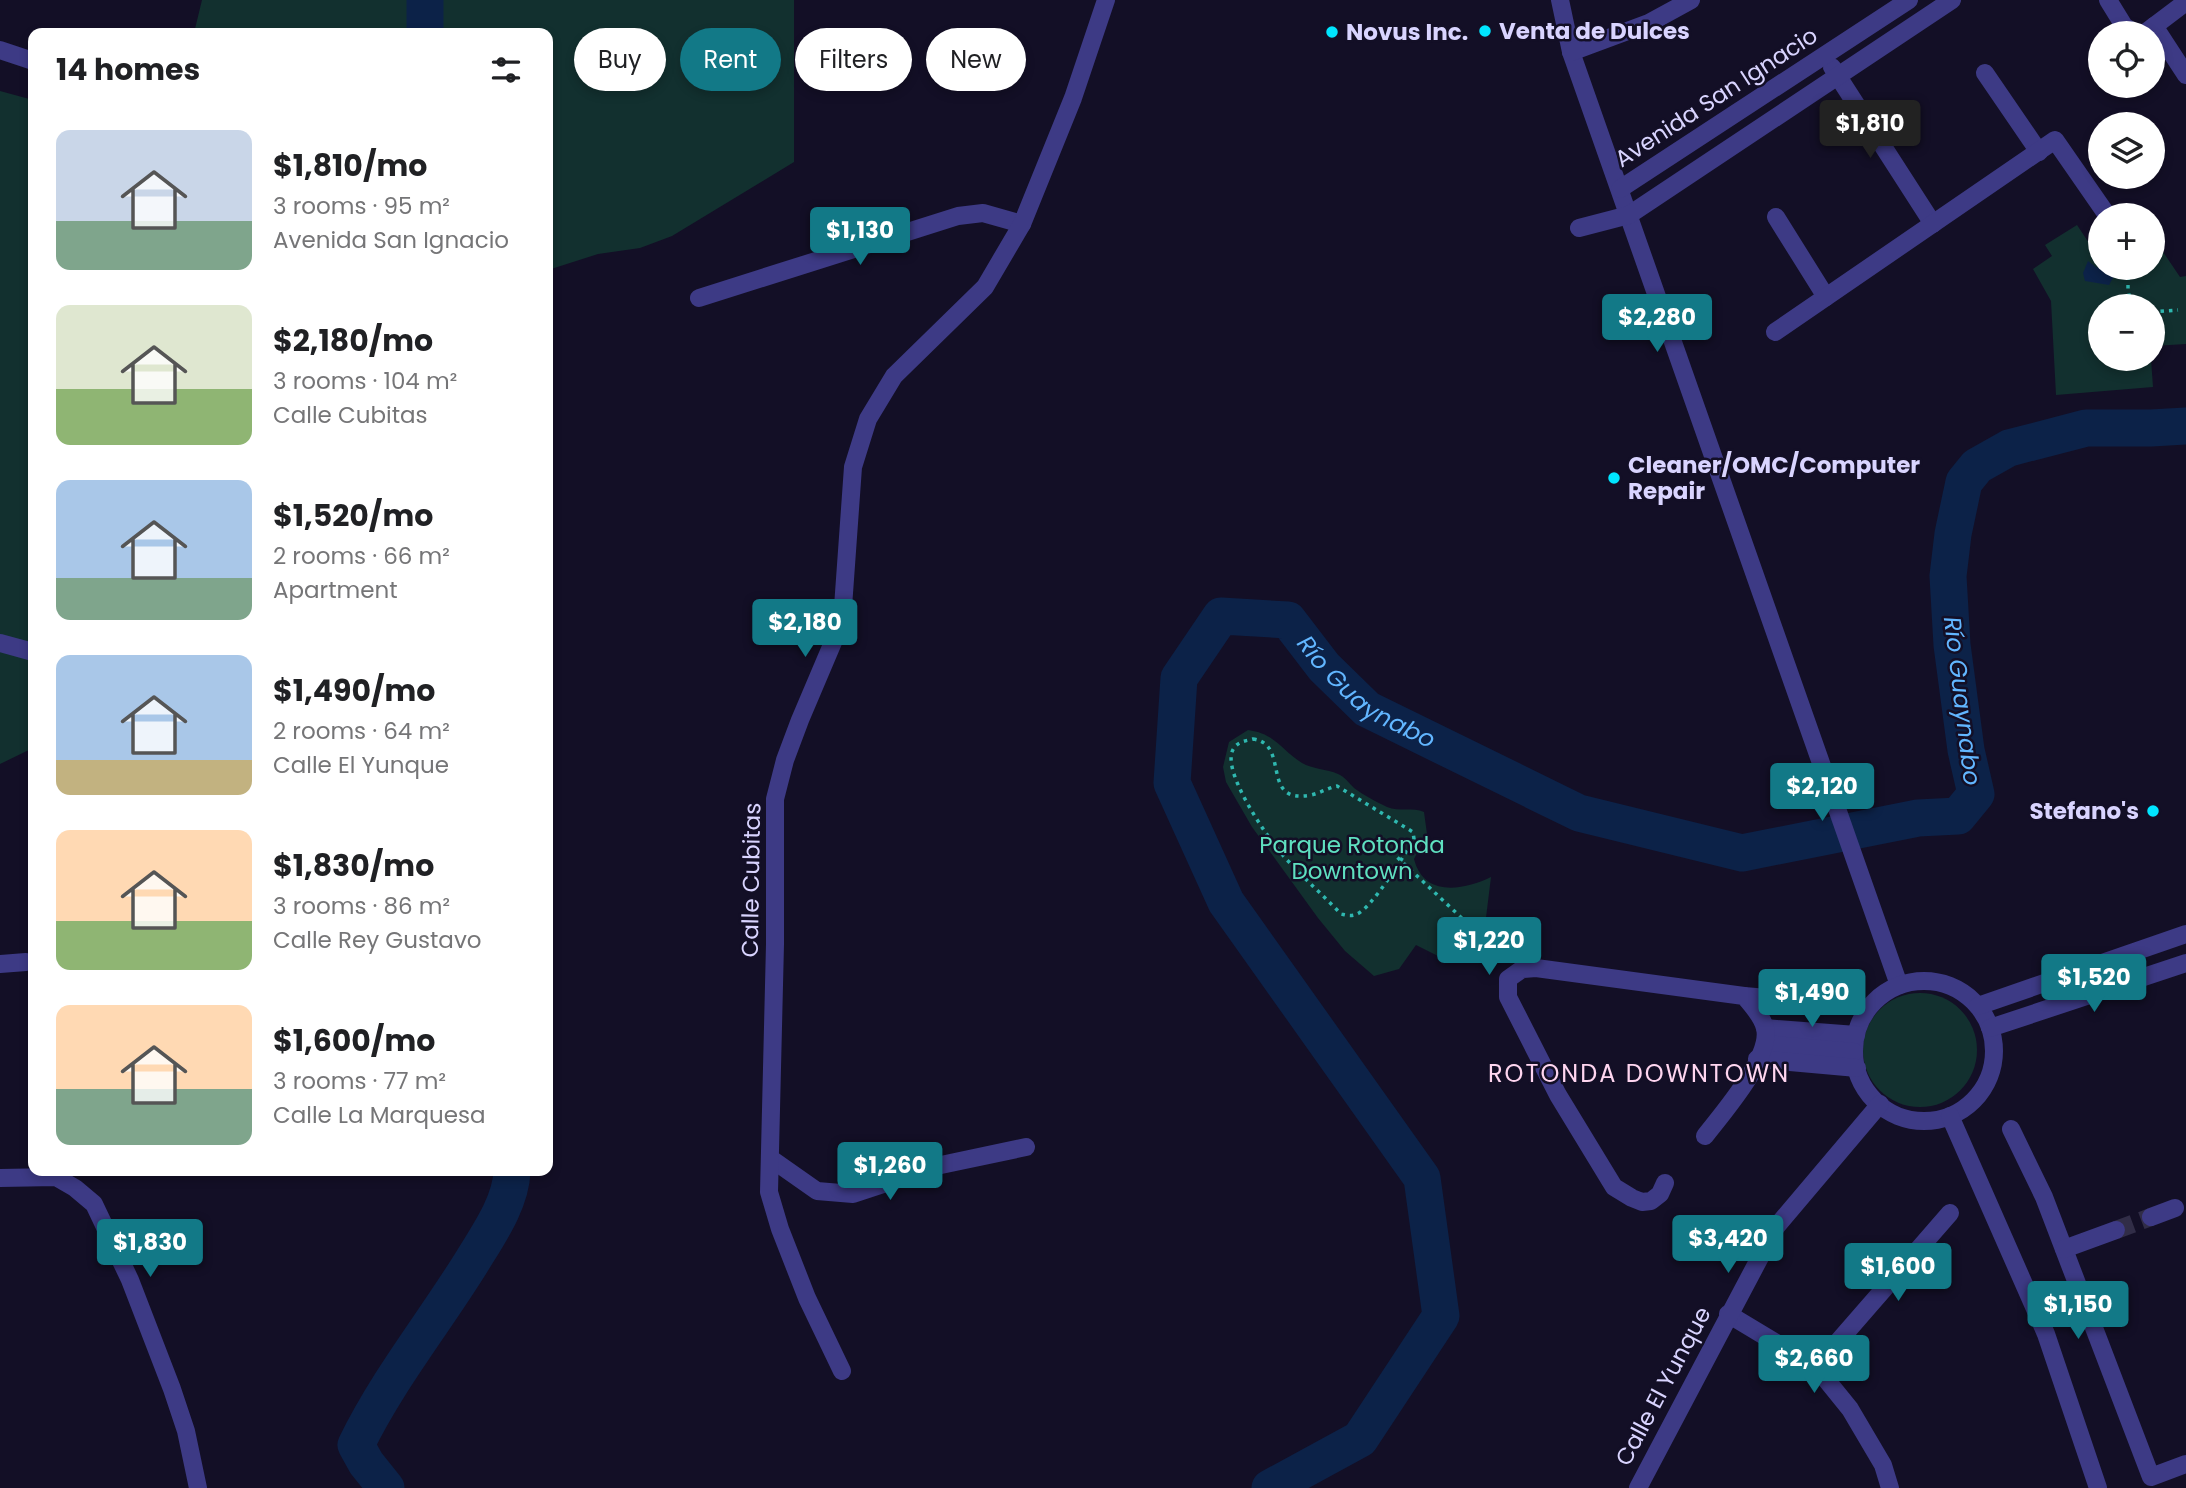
<!DOCTYPE html>
<html lang="en">
<head>
<meta charset="utf-8">
<style>
  body { margin:0; font-family:Poppins,sans-serif; background:#f2f2f2; color:#202124; height:100vh; display:flex; flex-direction:column; font-size:26px; white-space:nowrap }
  * { box-sizing:border-box; margin:0 }
  p { font-size:23px; color:#757577 }
  .icon { flex:none; width:38px; height:38px; fill:none; stroke:currentColor; stroke-width:2; stroke-linecap:round; stroke-linejoin:round }
  .map { position:relative; flex:1; overflow:hidden }
  .panel { position:absolute; left:28px; top:28px; width:525px; height:1148px; display:flex; flex-direction:column; background:#fff; border-radius:14px; box-shadow:0 4px 10px #0003 }
  .panel>* { flex:none }
  .hud { position:absolute; left:574px; top:28px; width:665px; height:63px; display:flex; gap:14px }
  .tools { position:absolute; left:2088px; top:21px; display:grid; gap:14px }
  .tools a { display:grid; place-items:center; width:77px; height:77px; border-radius:50%; background:#fff; box-shadow:0 4px 10px #0003; font-size:35px }
  .price { position:absolute; translate:-50% -60px; padding:0 16px; border-radius:7px; background:#127987; color:#fff; font-size:23px; line-height:46px; filter:drop-shadow(0 2px 4px #0008) }
  .price::after { content:''; position:absolute; left:50%; top:42px; width:21px; height:16px; margin-left:-10px; background:inherit; clip-path:polygon(0 0,100% 0,50% 100%) }
  .price.current { background:#222; color:#fff }
  ul { padding:0; list-style:none }
  li { display:flex; align-items:center; gap:21px; height:175px; padding:0 28px }
  li span { display:grid; place-items:center; flex:none; width:196px; height:140px; border-radius:14px; color:#555 }
  li>.icon { margin-inline-start:auto }
  span .icon { width:84px; height:84px; fill:#fffc; stroke-width:1 }
  li b { font-size:30px }
  h2 { display:flex; justify-content:space-between; align-items:center; height:84px; padding:0 28px; font-size:30px }
  .tag { padding:0 24px; border-radius:32px; background:#fff; box-shadow:0 4px 10px #0003; font-size:24px; line-height:63px }
  .tag.current { background:#127987; color:#fff }
  .map>svg:first-child { display:block }
  .green { fill:#12302f }
  .water { fill:#0c2248 }
  .lines { fill:none; stroke-linecap:round; stroke-linejoin:round }
  .river { stroke:#0c2248; stroke-width:37 }
  .minor-tunnel { stroke:#312d47; stroke-width:18; stroke-dasharray:18 9; stroke-linecap:butt }
  .path { stroke:#2fb8b0; stroke-width:3.5; stroke-dasharray:3.5 5; stroke-linecap:butt }
  .minor { stroke:#3d3a85; stroke-width:18 }
  .poi-dot { fill:#00e5ff; stroke:#130f26; stroke-width:2.5 }
  .labels { text-anchor:middle; stroke-width:5; stroke-linejoin:round; paint-order:stroke }
  .poi-label { font-size:23px; font-weight:bold; fill:#d9d4ff; stroke:#130f26; text-anchor:start }
  .street-label { font-size:23px; fill:#d9d4ff; stroke:#130f26 }
  .park-label { font-size:23px; fill:#5fe0c0; stroke:#130f26 }
  .water-label { font-size:24px; font-style:italic; fill:#62b6ff; stroke:#130f26 }
  .neighbourhood-label { font-size:24px; letter-spacing:2px; fill:#ffd6f0; stroke:#130f26 }
</style>
</head>
<body>
<div class="map">
<svg width="2186" height="1488" viewBox="0 0 2186 1488">
  <rect width="100%" height="100%" fill="#130f26"/>
  <!-- green -->
  <g class="green">
    <path d="M202 0H794V162L672 236 640 248 598 254 548 270V33H194Z"/>
    <path d="M0 91 33 100V748L0 764Z"/>
    <path d="M2077 225 2089 243 2100 236V268H2152L2153 237 2180 277 2186 276V344L2153 346 2152 306H2100V359H2151L2153 387 2056 395 2051 301 2033 269 2052 256 2045 245Z"/>
    <path d="M1248 730C1276 734 1280 749 1302 763 1312 769 1327 769 1338 774 1345 777 1349 783 1354 788 1363 795 1377 802 1387 807 1399 812 1413 807 1424 812L1427 834 1414 859C1424 898 1464 890 1491 877L1483 942 1464 946 1442 958 1416 945 1399 969 1374 976 1345 951 1318 918 1252 827 1226 782 1223 767 1229 742Z"/>
    <circle cx="1920" cy="1050" r="57"/>
  </g>
  <!-- water -->
  <path class="water" d="M2088 261 2097 268 2100 264V268H2113L2117 271 2109 285 2085 281 2083 273Z"/>
  <g class="lines">
    <!-- river -->
    <g class="river">
      <path d="M425 33V0"/>
      <path d="M386 1488 366 1463 356 1445C387 1381 433 1324 471 1263 488 1235 511 1203 512 1171"/>
      <path id="s1" d="M1270 1488 1360 1439 1441 1316 1422 1178 1226 902 1172 783 1179 678 1221 616 1288 620 1324 667 1367 709 1579 813 1742 853 1918 818 1958 816 1976 794 1966 750 1952 645 1948 576 1953 534 1964 482 1977 466 2009 448 2086 428H2151L2186 426"/>
    </g>
    <!-- minor-tunnel -->
    <path class="minor-tunnel" d="M2116 1230 2151 1217"/>
    <!-- path -->
    <g class="path">
      <path d="M2128 268V289L2131 306"/>
      <path d="M2152 312 2178 310"/>
      <path d="M1253 739C1291 744 1259 805 1311 795 1320 793 1328 788 1337 786L1413 832 1414 839C1405 854 1372 908 1357 914 1351 917 1346 915 1341 914 1321 893 1299 874 1280 852 1266 835 1219 768 1234 748 1239 741 1246 741 1253 739Z"/>
      <path d="M1374 849 1380 841 1467 923 1478 944 1495 964"/>
    </g>
    <!-- minor -->
    <g class="minor">
      <path d="M1560 0 1571 52 1899 985"/>
      <path d="M2108 0 2124 26 2135 33"/>
      <path d="M2154 26 2186 75"/>
      <path d="M2145 33 2186 2"/>
      <path d="M0 50 33 61"/>
      <path d="M1571 52 1649 23 1691 0"/>
      <path d="M1832 67 1933 224"/>
      <path d="M1985 73 2039 152"/>
      <path d="M1620 189 1909 0"/>
      <path d="M1776 217 1826 297"/>
      <path d="M1579 228 1629 215 1952 0"/>
      <path d="M699 298 958 216 983 213 1022 224"/>
      <path d="M1775 332 2055 140 2107 215"/>
      <path d="M0 643 33 652"/>
      <path d="M0 964 26 962"/>
      <circle cx="1924" cy="1051" r="70"/>
      <path d="M1744 996 1793 1000"/>
      <path d="M1978 1006 2186 934"/>
      <path d="M1765 1028 1856 1035"/>
      <path d="M1990 1028 2186 963"/>
      <path d="M1765 1044 1854 1052"/>
      <path d="M1757 1059 1857 1068"/>
      <path d="M1950 1116 2046 1334 2098 1488"/>
      <path d="M2011 1129 2044 1197 2151 1477 2186 1464"/>
      <path d="M770 1158 817 1191 853 1194 941 1165 1026 1147"/>
      <path d="M0 1178 56 1177 75 1188 94 1204 130 1280 172 1389 186 1431 198 1488"/>
      <path d="M1665 1183 1660 1194 1651 1201 1642 1202 1632 1198 1614 1187 1558 1095 1508 997V979L1522 969 1536 968 1744 996C1752 1005 1762 1016 1765 1028 1772 1057 1722 1114 1705 1136"/>
      <path d="M2151 1217 2175 1208"/>
      <path d="M2064 1249 2116 1230"/>
      <path d="M1728 1314 1816 1367 1850 1409 1883 1465 1890 1488"/>
      <path d="M1816 1367 1950 1213"/>
      <path d="M842 1371 807 1298 780 1229 769 1192 775 944V799L785 760 800 720 842 621 853 467 868 419 894 376 985 287 1022 224 1073 98 1106 0"/>
      <path d="M1638 1488 1776 1227 1880 1104"/>
    </g>
  </g>
  <!-- markers -->
  <g class="poi-dot">
    <circle cx="1485" cy="31" r="7"/>
    <circle cx="1332" cy="32" r="7"/>
    <circle cx="1614" cy="478" r="7"/>
    <circle cx="2153" cy="811" r="7"/>
  </g>
  <g class="labels">
    <!-- poi labels -->
    <g class="poi-label">
      <text x="1499" y="39">Venta de Dulces</text>
      <text x="1346" y="40">Novus Inc.</text>
      <text x="1628" y="473">Cleaner/OMC/Computer<tspan x="1628" dy="26">Repair</tspan></text>
      <text x="2139" y="819" text-anchor="end">Stefano's</text>
    </g>
    <!-- street labels -->
    <g class="street-label">
      <text transform="translate(1716 97) rotate(-33)" y="8">Avenida San Ignacio</text>
      <text transform="translate(751 880) rotate(-89)" y="8">Calle Cubitas</text>
      <text transform="translate(1663 1386) rotate(-62)" y="8">Calle El Yunque</text>
    </g>
    <!-- park labels -->
    <g class="park-label">
      <text x="1352" y="853">Parque Rotonda<tspan x="1352" dy="26">Downtown</tspan></text>
    </g>
    <!-- water labels -->
    <g class="water-label">
      <text dy="8" stroke="none"><textPath href="#s1" startOffset="1214">Río Guaynabo</textPath></text>
      <text transform="translate(1962 701) rotate(83)" y="8">Río Guaynabo</text>
    </g>
    <!-- neighbourhood labels -->
    <g class="neighbourhood-label">
      <text x="1639" y="1082">ROTONDA DOWNTOWN</text>
    </g>
  </g>
</svg>
<div class="tools">
<a><svg class="icon" aria-label="locate" viewBox="0 0 24 24"><circle cx="12" cy="12" r="6"/><path d="M12 2v4M12 18v4M2 12h4M18 12h4"/></svg></a>
<a><svg class="icon" aria-label="layers" viewBox="0 0 24 24"><path d="M12 4l9 5-9 5-9-5zM3 14l9 5 9-5"/></svg></a>
<a>+</a>
<a>−</a>
</div>
<b class="price current" style="left:1870px;top:160px">$1,810</b>
<b class="price" style="left:860px;top:267px">$1,130</b>
<b class="price" style="left:1657px;top:354px">$2,280</b>
<b class="price" style="left:805px;top:659px">$2,180</b>
<b class="price" style="left:1822px;top:823px">$2,120</b>
<b class="price" style="left:1489px;top:977px">$1,220</b>
<b class="price" style="left:2094px;top:1014px">$1,520</b>
<b class="price" style="left:1812px;top:1029px">$1,490</b>
<b class="price" style="left:890px;top:1202px">$1,260</b>
<b class="price" style="left:1728px;top:1275px">$3,420</b>
<b class="price" style="left:150px;top:1279px">$1,830</b>
<b class="price" style="left:1898px;top:1303px">$1,600</b>
<b class="price" style="left:2078px;top:1341px">$1,150</b>
<b class="price" style="left:1814px;top:1395px">$2,660</b>
<div class="hud">
<a class="tag">Buy</a>
<a class="tag current">Rent</a>
<a class="tag">Filters</a>
<a class="tag">New</a>
</div>
<section class="panel">
<h2>14 homes<svg class="icon" aria-label="filters" viewBox="0 0 24 24"><path d="M4 7h16M4 17h16"/><circle cx="9" cy="7" r="2"/><circle cx="15" cy="17" r="2"/></svg></h2>
<ul>
<li><span style="background:linear-gradient(#c9d6e8 65%,#7fa58c 0)"><svg class="icon" aria-label="home" viewBox="0 0 24 24"><path d="M3 11l9-7 9 7M6 9v11h12V9"/></svg></span><div><b>$1,810/mo</b><p>3 rooms · 95 m²</p><p>Avenida San Ignacio</p></div></li>
<li><span style="background:linear-gradient(#dfe7d0 60%,#8fb573 0)"><svg class="icon" aria-label="home" viewBox="0 0 24 24"><path d="M3 11l9-7 9 7M6 9v11h12V9"/></svg></span><div><b>$2,180/mo</b><p>3 rooms · 104 m²</p><p>Calle Cubitas</p></div></li>
<li><span style="background:linear-gradient(#a9c7e8 70%,#7fa58c 0)"><svg class="icon" aria-label="home" viewBox="0 0 24 24"><path d="M3 11l9-7 9 7M6 9v11h12V9"/></svg></span><div><b>$1,520/mo</b><p>2 rooms · 66 m²</p><p>Apartment</p></div></li>
<li><span style="background:linear-gradient(#a9c7e8 75%,#c2b280 0)"><svg class="icon" aria-label="home" viewBox="0 0 24 24"><path d="M3 11l9-7 9 7M6 9v11h12V9"/></svg></span><div><b>$1,490/mo</b><p>2 rooms · 64 m²</p><p>Calle El Yunque</p></div></li>
<li><span style="background:linear-gradient(#ffd9b3 65%,#8fb573 0)"><svg class="icon" aria-label="home" viewBox="0 0 24 24"><path d="M3 11l9-7 9 7M6 9v11h12V9"/></svg></span><div><b>$1,830/mo</b><p>3 rooms · 86 m²</p><p>Calle Rey Gustavo</p></div></li>
<li><span style="background:linear-gradient(#ffd9b3 60%,#7fa58c 0)"><svg class="icon" aria-label="home" viewBox="0 0 24 24"><path d="M3 11l9-7 9 7M6 9v11h12V9"/></svg></span><div><b>$1,600/mo</b><p>3 rooms · 77 m²</p><p>Calle La Marquesa</p></div></li>
</ul>
</section>
</div>
</body>
</html>
